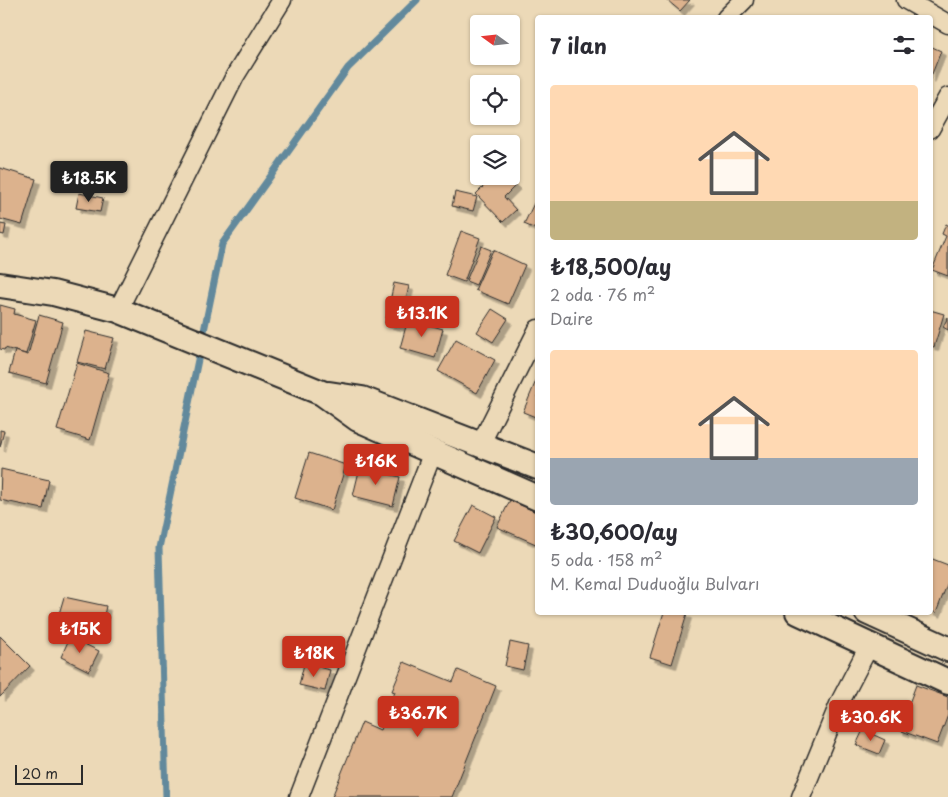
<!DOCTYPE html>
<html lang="tr">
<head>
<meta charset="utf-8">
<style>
  body { margin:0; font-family:"Playpen Sans",sans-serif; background:#f7f7f7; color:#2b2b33; height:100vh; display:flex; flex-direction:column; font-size:19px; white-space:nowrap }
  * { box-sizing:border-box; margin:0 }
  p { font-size:16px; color:#7c7c81 }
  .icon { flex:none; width:28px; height:28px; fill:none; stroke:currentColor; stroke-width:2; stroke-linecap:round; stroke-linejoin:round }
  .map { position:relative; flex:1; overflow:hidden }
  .side { position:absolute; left:535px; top:15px; width:398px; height:600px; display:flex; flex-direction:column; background:#fff; border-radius:5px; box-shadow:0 1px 4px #0004 }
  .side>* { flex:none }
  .needle { width:32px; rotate:285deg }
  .tools { position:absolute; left:470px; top:15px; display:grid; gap:10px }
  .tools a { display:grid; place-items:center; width:50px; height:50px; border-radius:5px; background:#fff; box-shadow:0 1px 4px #0004; font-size:25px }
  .scale { position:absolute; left:15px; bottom:12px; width:68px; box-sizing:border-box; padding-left:5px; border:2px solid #2b2b2b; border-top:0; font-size:14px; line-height:18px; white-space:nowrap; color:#2b2b2b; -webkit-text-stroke:4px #ecd9b7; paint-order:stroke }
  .price { position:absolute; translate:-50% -42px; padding:0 11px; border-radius:5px; background:#c8321e; color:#fff; font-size:16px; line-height:32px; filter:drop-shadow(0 1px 2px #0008) }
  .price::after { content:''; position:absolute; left:50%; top:30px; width:15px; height:11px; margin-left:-8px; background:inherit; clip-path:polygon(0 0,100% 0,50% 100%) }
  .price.current { background:#222; color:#fff }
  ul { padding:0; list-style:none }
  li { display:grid; align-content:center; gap:10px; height:265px; padding:0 15px }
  li span { display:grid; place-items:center; height:155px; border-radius:5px; color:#555 }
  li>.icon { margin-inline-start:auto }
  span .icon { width:90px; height:90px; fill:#fffc; stroke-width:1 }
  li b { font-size:21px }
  h2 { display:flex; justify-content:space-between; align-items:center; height:60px; padding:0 15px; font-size:21px }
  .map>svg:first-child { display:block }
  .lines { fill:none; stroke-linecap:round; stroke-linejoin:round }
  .stream { stroke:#62899c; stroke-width:7 }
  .building { fill:#dcb28d; stroke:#2b2b2b; filter:url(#shadow) }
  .street-casing { stroke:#2b2b2b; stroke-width:21 }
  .secondary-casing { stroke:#2b2b2b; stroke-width:28 }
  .street { stroke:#ecd9b7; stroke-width:18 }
  .secondary { stroke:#ecd9b7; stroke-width:24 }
</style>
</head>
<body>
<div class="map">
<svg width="948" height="797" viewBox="0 0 948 797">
  <defs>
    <filter id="shadow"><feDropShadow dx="4.5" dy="4.5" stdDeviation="0" flood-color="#0004"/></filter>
  </defs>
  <rect width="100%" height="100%" fill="#ecd9b7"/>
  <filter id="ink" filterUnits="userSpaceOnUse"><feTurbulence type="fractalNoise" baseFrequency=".02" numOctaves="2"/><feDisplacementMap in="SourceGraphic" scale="10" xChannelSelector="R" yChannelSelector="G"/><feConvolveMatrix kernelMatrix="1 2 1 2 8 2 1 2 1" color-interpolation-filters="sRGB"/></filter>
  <g filter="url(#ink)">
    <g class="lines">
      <!-- stream -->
      <path class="stream" d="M166 797 159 548 222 244 348 68 417 0"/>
    </g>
    <!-- building -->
    <g class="building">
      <path d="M667 0H690L680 11Z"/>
      <path d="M930 46 941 51 930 79Z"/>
      <path d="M0 168 36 179 22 225 0 219Z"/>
      <path d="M494 176H508L516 185 504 197 516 210 503 222 476 194Z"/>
      <path d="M455 192 477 197 473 211 452 206Z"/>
      <path d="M79 193 103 198 100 212 76 208Z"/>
      <path d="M538 195V230L524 224Z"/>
      <path d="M0 224 6 225 4 235 0 234Z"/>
      <path d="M946 224 948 225V276L932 270 946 236 942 234Z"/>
      <path d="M461 231 480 238 464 282 445 275Z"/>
      <path d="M481 246 491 250 476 285 466 281Z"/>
      <path d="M493 250 525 265 508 304 475 290Z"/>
      <path d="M394 283 409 286 400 327 385 323Z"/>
      <path d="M0 305 15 309 14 314 36 320 26 354 5 348 4 350 0 349Z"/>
      <path d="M492 309 508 319 493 342 477 332Z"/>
      <path d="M930 310 944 314 934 347 930 346Z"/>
      <path d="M39 315 63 322 46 383 9 373 15 351 28 355Z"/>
      <path d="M948 317V330L943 327Z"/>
      <path d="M408 319 443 329 435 358 400 348Z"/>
      <path d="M86 331 114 338 105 369 77 362Z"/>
      <path d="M456 339 495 360 477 393 438 371Z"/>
      <path d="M77 363 109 373 90 440 57 430Z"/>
      <path d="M538 376V418L523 412Z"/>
      <path d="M0 430 4 431 0 447Z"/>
      <path d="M309 453 346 465 332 510 295 498Z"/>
      <path d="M360 467 400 477 393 506 353 496Z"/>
      <path d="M1 469 49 480 43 509 0 500Z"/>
      <path d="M510 500 538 513V545L497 527Z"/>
      <path d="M473 505 496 517 478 553 454 541Z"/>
      <path d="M930 558 948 565V582L936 613 930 610Z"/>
      <path d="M64 597 106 606 102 624 59 614Z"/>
      <path d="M664 612 687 614 672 664 650 657Z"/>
      <path d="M0 636 30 666 0 697Z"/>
      <path d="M70 637 99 651 89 671 61 657Z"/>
      <path d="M510 642 528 646 523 670 505 666Z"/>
      <path d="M404 662 453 682 458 670 496 686 452 797H332L362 722 380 730 395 692 392 691Z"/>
      <path d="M304 664 330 670 325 691 299 685Z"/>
      <path d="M916 685 948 697V715L937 744 899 730Z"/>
      <path d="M863 730 885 740 879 754 856 745Z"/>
    </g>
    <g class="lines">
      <defs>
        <g id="street">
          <path d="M906 0 948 24"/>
          <path d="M726 18 744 0"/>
          <path d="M930 129 948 97"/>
          <path d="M118 310 235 76 282 0"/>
          <path d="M480 445 538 329"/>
          <path d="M299 797 433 452"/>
          <path d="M801 797 840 702 869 646"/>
        </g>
        <g id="secondary">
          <path d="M0 285 53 293 118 310 322 393 358 419 538 498"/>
          <path d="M329 394 362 399 538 467"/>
          <path d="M798 612 948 682"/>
          <path d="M867 612 948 649"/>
        </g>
      </defs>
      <!-- street casing -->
      <use href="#street" class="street-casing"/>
      <!-- secondary casing -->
      <use href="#secondary" class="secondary-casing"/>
      <!-- street -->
      <use href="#street" class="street"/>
      <!-- secondary -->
      <use href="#secondary" class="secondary"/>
    </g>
  </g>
</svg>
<div class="tools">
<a><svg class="needle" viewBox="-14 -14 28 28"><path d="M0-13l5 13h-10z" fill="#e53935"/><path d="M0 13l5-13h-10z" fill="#7c7c81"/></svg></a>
<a><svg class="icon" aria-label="locate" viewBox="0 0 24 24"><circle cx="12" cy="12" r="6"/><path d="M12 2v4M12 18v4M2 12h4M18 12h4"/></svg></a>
<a><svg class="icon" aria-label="layers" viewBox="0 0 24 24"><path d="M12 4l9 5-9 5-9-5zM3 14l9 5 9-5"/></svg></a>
</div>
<div class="scale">20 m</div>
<b class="price current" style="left:89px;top:203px">₺18.5K</b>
<b class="price" style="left:422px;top:338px">₺13.1K</b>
<b class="price" style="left:376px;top:486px">₺16K</b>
<b class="price" style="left:80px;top:654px">₺15K</b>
<b class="price" style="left:314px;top:678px">₺18K</b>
<b class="price" style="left:418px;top:738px">₺36.7K</b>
<b class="price" style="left:871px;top:742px">₺30.6K</b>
<section class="side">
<h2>7 ilan<svg class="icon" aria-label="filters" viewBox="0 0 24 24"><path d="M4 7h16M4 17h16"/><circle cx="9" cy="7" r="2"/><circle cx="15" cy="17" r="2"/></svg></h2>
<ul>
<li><span style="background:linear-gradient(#ffd9b3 75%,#c2b280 0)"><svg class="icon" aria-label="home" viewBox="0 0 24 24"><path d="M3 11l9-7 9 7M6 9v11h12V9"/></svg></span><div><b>₺18,500/ay</b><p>2 oda · 76 m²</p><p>Daire</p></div></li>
<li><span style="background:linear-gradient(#ffd9b3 70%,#9aa5b1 0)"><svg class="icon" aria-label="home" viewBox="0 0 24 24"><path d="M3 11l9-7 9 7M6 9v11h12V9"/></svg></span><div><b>₺30,600/ay</b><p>5 oda · 158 m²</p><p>M. Kemal Duduoğlu Bulvarı</p></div></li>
</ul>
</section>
</div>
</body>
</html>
